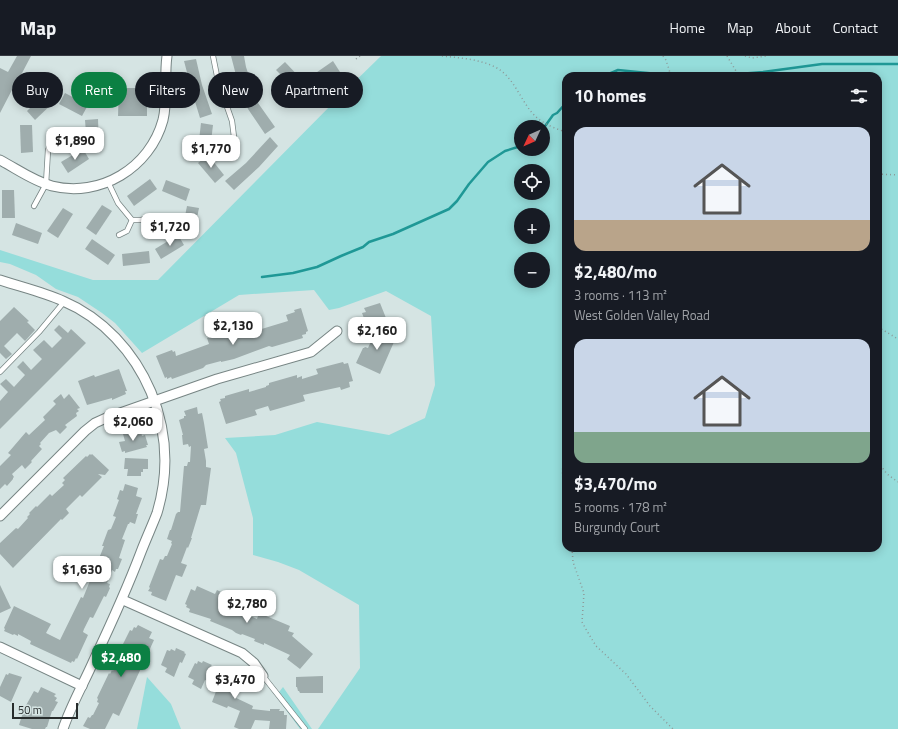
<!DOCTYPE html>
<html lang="en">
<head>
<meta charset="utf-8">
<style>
  body { margin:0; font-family:"Titillium Web",sans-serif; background:#242831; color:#f1f3f6; height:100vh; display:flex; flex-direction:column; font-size:15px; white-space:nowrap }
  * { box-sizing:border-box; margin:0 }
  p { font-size:13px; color:#9ea1a6 }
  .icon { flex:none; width:22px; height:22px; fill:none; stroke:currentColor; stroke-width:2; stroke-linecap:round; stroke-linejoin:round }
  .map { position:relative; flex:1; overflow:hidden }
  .drawer { position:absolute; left:562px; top:16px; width:320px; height:480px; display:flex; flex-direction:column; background:#171b24; border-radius:12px; box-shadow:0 2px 10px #0003 }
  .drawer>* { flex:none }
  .hud { position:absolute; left:12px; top:16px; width:380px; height:36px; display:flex; gap:8px }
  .needle { width:26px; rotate:226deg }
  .buttons { position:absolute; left:514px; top:64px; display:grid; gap:8px }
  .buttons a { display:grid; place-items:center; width:36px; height:36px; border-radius:50%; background:#171b24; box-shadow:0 2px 10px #0003; font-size:20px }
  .scale { position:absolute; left:12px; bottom:10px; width:66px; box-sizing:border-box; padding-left:4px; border:2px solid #272c2c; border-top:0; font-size:11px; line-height:14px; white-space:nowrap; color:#272c2c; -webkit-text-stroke:3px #d5e4e3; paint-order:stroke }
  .price { position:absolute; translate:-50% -34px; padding:0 9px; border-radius:8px; background:#fff; color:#222; font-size:13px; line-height:26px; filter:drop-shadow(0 1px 2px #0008) }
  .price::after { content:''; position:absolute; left:50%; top:24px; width:12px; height:9px; margin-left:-6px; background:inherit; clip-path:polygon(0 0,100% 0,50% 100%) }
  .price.current { background:#0b8043; color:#fff }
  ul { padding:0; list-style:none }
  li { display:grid; align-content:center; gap:8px; height:212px; padding:0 12px }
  li span { display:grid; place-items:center; height:124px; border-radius:12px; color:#555 }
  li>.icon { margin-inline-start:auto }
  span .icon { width:72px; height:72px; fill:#fffc; stroke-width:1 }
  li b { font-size:17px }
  h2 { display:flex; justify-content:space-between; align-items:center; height:48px; padding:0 12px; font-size:17px }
  .chip { padding:0 14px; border-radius:18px; background:#171b24; box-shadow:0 2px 10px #0003; font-size:14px; line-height:36px }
  .chip.current { background:#0b8043; color:#fff }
  header { display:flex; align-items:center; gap:24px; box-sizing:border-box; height:56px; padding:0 20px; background:#171b24; border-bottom:1px solid #363941 }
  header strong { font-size:19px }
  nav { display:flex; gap:22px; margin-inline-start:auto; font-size:14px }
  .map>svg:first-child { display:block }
  .green { fill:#95dddb; fill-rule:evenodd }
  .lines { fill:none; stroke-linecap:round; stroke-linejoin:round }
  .stream { stroke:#1f9896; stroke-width:2.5 }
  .building { fill:#9fadad }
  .service-casing { stroke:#778584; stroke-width:6 }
  .minor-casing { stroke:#778584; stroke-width:11 }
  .path { stroke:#8e9998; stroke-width:1.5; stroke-dasharray:1 3; stroke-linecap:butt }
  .service { stroke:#fff; stroke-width:4.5 }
  .minor { stroke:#fff; stroke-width:9 }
</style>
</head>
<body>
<header>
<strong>Map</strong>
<nav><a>Home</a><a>Map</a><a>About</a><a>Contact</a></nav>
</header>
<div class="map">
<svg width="898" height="673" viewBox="0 0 898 673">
  <rect width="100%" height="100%" fill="#d5e4e3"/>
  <!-- green -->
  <g class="green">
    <path d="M381 0H898V673H318L360 612 359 549 299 514 278 506 253 499V462L236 397 225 382 275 379 317 366 389 379 425 362 435 329 431 260 386 235 339 252 329 254 314 234 239 239 142 297 115 267 102 257 78 241 56 233 36 219 10 208 0 206V194L93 224H158L341 39ZM566 20H878V492H566ZM521 71H543V93H521ZM521 115H543V137H521ZM521 159H543V181H521ZM521 203H543V225H521Z"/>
    <path d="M147 621 171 648 181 673H137Z"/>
    <path d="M283 631 312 673H300L276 640Z"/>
  </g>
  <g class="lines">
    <!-- stream -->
    <g class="stream">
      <path d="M604 20 618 14 677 20"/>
      <path d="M715 20 763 16 822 8H898"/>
      <path d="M543 73 553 59 557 57 566 47"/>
      <path d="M262 221 293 217 317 211 341 200 363 191 369 186 393 178 449 153 457 145 469 128 488 106 505 95 521 90"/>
    </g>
  </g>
  <!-- building -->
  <g class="building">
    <path d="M17 0H31L21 19 26 22 22 30 16 27 14 30 0 57V12L8 16Z"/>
    <path d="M231 0H244L246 11 258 47 275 71 265 78 248 53 237 23Z"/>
    <path d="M196 3 202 29 212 58 200 62 193 39 184 5Z"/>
    <path d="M333 5 340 16 317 31 310 21Z"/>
    <path d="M285 6 304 26 296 34 276 14Z"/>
    <path d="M119 32H147V60H118Z"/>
    <path d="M47 35 56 44 35 64 27 55Z"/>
    <path d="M65 37 88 49 82 60 59 48Z"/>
    <path d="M98 63 99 89 87 90 85 64Z"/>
    <path d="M201 67 213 69 210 94 198 93Z"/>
    <path d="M20 69H32L33 96 21 97Z"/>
    <path d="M270 81 278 90 259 111 234 134 225 125 246 107Z"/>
    <path d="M83 93 89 103 68 117 61 106Z"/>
    <path d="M208 99 224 119 215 127 198 107Z"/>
    <path d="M150 123 157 133 134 150 127 140Z"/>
    <path d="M166 124 190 133 186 145 162 135Z"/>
    <path d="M2 134H14L15 162H2Z"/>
    <path d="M102 149 112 155 96 179 86 172Z"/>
    <path d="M187 150 199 152 194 177 182 175Z"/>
    <path d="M63 152 73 158 58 182 47 175Z"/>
    <path d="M16 167 42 177 38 188 12 179Z"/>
    <path d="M178 179 184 189 161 203 155 193Z"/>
    <path d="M92 183 115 199 108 209 85 193Z"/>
    <path d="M149 195 150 207 123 210 122 198Z"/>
    <path d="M380 247 386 262 367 270 362 257 366 256 364 252Z"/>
    <path d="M14 251 29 265 27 266 35 274 25 285 17 277 4 290 12 298 6 303 0 297V265Z"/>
    <path d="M301 252 308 275 306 276V278L302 279 303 282 272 291 269 290 234 303 221 306V305L206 309 203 312 172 323 171 321 167 323V321L165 322 156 300 172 294 173 296 175 295 176 300 209 288 207 282 223 277 224 280 237 276V273L253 269 255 275 288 265 286 259 295 256 294 254Z"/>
    <path d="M59 269 68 277 71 273 86 287 0 373V345L8 336 0 328 6 323 14 331 25 319 17 311 23 305 31 314 42 303 33 294 44 284 52 292 62 282 54 274Z"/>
    <path d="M378 270 397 279 380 318 356 307 363 292H364L365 291 368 292Z"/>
    <path d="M343 306 344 308 348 307 353 325 349 326 350 331 341 334 340 331 303 339 305 345 270 355 268 350 255 354 257 359 226 368 219 346 221 345 220 343 225 342V340L249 333V336L266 331V330L269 329V327L297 319V322L302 320V323L315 319 318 318 316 313Z"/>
    <path d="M119 313 127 335H125L126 338 112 344V342L87 349 78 325 94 319 95 321Z"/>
    <path d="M61 338 64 343 69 338 80 352 77 353 79 355 76 357 77 360 65 369 67 371 60 378 56 374 49 377 40 387 41 388 39 390 42 393 31 405 32 406 25 413 22 409 12 418 14 421 13 422V423L7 430 5 428 0 433V410L11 399 8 397 26 376 29 379 45 364 43 361 56 348 53 345Z"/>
    <path d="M197 351 198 358 202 357 204 367 208 392 204 393 206 405V411L211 412 206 449H201L191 482H192L188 492 187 491 181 507 187 509 182 521 176 519 166 545 151 539 152 536 148 535 150 532 149 531 160 503 163 504 165 500H167L172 488 171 487 172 485 167 483 170 474H171L176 458 178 456H180L184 410H187L188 406H190L191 390 189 391 188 388 183 389 182 379H183L179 364 184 362V360H186L184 355Z"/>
    <path d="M138 374 139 377 141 376 142 380 145 379 148 389H146L147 391 125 397V395L122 396 119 386 125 385 123 378Z"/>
    <path d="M90 398 91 399 92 398 109 414 105 419 98 418 102 421 82 441 80 439 66 453 69 457 62 464 61 463 13 512 0 498V487L16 472 18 473 28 462 27 461 30 458 29 457 36 450 37 451 50 438 52 440 64 429 62 427 65 424 63 422 86 400 87 401Z"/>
    <path d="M125 402 148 403V413H143V416H141V420H127L128 413H124Z"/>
    <path d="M125 428 138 432 136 440 142 442 136 458H138L135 468 130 466 129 468H128L122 483 125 484 119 502 122 503 118 513H116L115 516 112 514 107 527 110 528 109 531 110 532 106 541 104 540 93 562 90 561 84 573 83 576 88 579 77 603 76 602 74 606 72 605 71 607 30 588 31 585 18 578V580L14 578 13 579 4 575 5 573 4 572 14 550 51 568 46 577 60 584 81 541 83 542 104 490H102L108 474 111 473 116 461 113 460 119 444 117 443 120 434 123 435Z"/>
    <path d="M0 529 11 552 0 557Z"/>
    <path d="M197 530 215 538 217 534 233 542 230 551 257 563 259 557 290 570 288 575 294 577 292 580 313 598 300 613 287 603 290 599 264 587V589L254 585 255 583 242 578 241 579 236 577 232 574 210 565 211 563 189 556 190 553 186 551 187 549 185 548 191 533 195 535Z"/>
    <path d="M138 569 152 576 149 582 154 584 119 660 113 657 105 673H90L83 670 88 661 90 662 92 659H93L99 647 97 646 98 643 97 642 109 617 110 618 112 614 113 615 121 599 118 598 130 574 132 575 134 571 136 572Z"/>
    <path d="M176 592 185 596 184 597 186 598 182 607 180 606 174 621 165 616 167 612 161 609 167 594 170 595 171 593 175 595Z"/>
    <path d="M198 605 202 607 203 605 212 609 211 610 213 611 211 615 232 625 231 627 235 628 234 630 236 631 232 640 253 650 252 653 270 655V653H280L279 655H284V659H287L286 673H269L270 665 255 664 251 673H239L234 671 240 655 228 650 227 652 212 646 218 630 205 624 201 633 192 628 194 624 188 621 195 607 197 608Z"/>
    <path d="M9 617 22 621 11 646 0 640V631L6 618 8 619Z"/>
    <path d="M323 620V637H300L299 635H298L297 631H296V621Z"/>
    <path d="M41 631 56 638 54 640 57 642 55 645 58 646 53 655H52L47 671H46L45 673H32L19 669 24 653 34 635 38 637Z"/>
  </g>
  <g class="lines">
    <defs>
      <g id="service">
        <path d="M213 0 218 25 232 65 234 81"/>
        <path d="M108 126 118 147 132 164H141L160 160"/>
        <path d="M34 150 46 128 48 94 56 77"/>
        <path d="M119 179 127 175 132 164"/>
        <path d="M0 316 39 276 64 246"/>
        <path d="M263 620 305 673"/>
      </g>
      <g id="minor">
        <path d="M0 104C17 113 33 125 52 130 100 142 150 112 163 64 168 43 164 21 167 0"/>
        <path d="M0 224C21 231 43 236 63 245 103 262 134 296 151 336 167 375 169 417 157 457 152 470 146 483 141 496 127 533 111 568 94 604 84 627 71 649 63 673"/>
        <path d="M0 460 85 375 95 367 106 362 217 323 311 296 337 275"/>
        <path d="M123 544 242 597 254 607 263 620"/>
        <path d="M0 591 82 630"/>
      </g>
    </defs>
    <!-- service casing -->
    <use href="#service" class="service-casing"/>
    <!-- minor casing -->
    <use href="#minor" class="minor-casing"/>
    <!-- path -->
    <g class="path">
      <path d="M442 0C460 2 479 3 495 11 515 21 521 47 536 61 544 68 556 73 566 76"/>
      <path d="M663 0 666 4 671 20"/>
      <path d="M727 0 739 20"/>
      <path d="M745 0 752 2 767 0"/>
      <path d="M356 3 360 0"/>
      <path d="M878 118 898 119"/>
      <path d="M878 271 898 283"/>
      <path d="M566 397C560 409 563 430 566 443"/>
      <path d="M878 406 887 418 898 426"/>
      <path d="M572 492 573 506 584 537 582 566 587 575 596 590 626 618 650 650 673 673"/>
    </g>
    <!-- service -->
    <use href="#service" class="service"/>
    <!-- minor -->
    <use href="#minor" class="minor"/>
  </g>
</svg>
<div class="buttons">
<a><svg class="needle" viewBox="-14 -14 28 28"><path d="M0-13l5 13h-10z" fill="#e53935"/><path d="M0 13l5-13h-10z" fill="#9ea1a6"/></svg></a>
<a><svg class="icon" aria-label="locate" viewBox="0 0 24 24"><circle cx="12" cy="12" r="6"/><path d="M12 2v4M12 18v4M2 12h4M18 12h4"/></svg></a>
<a>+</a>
<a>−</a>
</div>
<div class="scale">50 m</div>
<b class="price" style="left:75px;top:105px">$1,890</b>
<b class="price" style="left:211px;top:113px">$1,770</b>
<b class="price" style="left:170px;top:191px">$1,720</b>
<b class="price" style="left:233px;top:290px">$2,130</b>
<b class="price" style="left:377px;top:295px">$2,160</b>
<b class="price" style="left:133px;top:386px">$2,060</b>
<b class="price" style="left:82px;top:534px">$1,630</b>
<b class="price" style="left:247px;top:568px">$2,780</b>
<b class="price current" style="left:121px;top:622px">$2,480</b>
<b class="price" style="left:235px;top:644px">$3,470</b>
<div class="hud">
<a class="chip">Buy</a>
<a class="chip current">Rent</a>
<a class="chip">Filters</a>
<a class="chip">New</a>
<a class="chip">Apartment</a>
</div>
<section class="drawer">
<h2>10 homes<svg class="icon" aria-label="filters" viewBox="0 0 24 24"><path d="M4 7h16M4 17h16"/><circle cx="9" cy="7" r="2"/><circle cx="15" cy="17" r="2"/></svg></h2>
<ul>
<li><span style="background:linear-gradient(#c9d6e8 75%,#b9a48a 0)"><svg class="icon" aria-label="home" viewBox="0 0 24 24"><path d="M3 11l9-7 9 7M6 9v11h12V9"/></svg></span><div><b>$2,480/mo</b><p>3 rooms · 113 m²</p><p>West Golden Valley Road</p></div></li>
<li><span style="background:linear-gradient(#c9d6e8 75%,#7fa58c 0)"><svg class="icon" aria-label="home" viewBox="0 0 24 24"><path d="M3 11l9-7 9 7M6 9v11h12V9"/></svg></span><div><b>$3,470/mo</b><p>5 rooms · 178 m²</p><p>Burgundy Court</p></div></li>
</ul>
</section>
</div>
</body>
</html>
